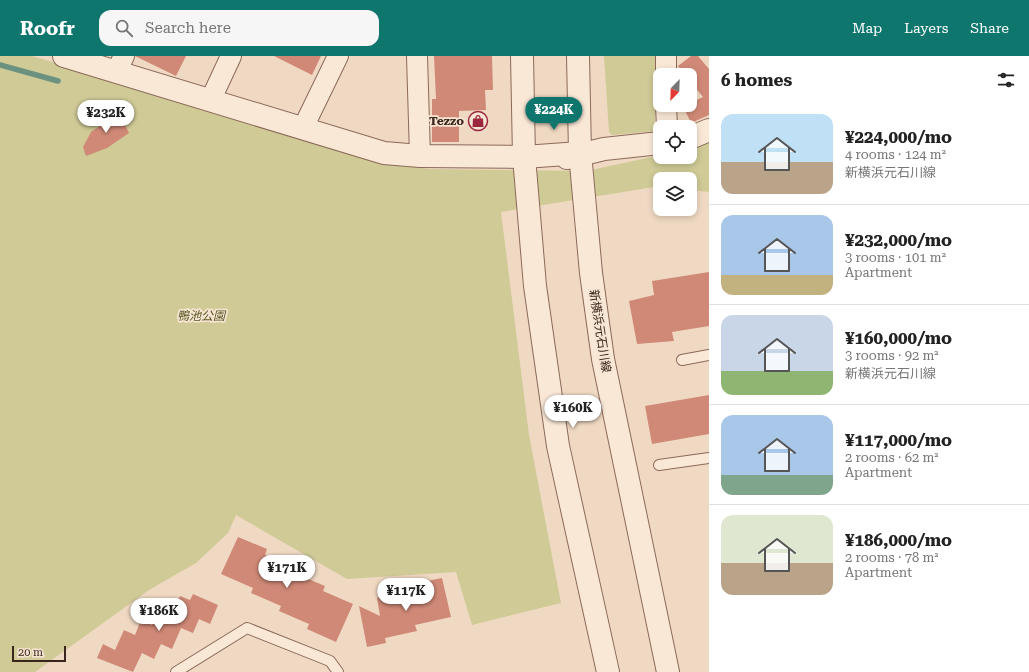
<!DOCTYPE html>
<html lang="en">
<head>
<meta charset="utf-8">
<style>
  body { margin:0; font-family:"Roboto Serif","Noto Sans JP",serif; background:#f6f6f6; color:#222; height:100vh; display:flex; flex-direction:column; font-size:15px; white-space:nowrap }
  * { box-sizing:border-box; margin:0 }
  p { font-size:13px; color:#767676 }
  .icon { flex:none; width:22px; height:22px; fill:none; stroke:currentColor; stroke-width:2; stroke-linecap:round; stroke-linejoin:round }
  .map { position:relative; flex:1; overflow:hidden }
  .drawer { display:flex; flex-direction:column; background:#fff; width:320px }
  .drawer>* { flex:none }
  .needle { width:26px; rotate:203deg }
  .buttons { position:absolute; left:653px; top:12px; display:grid; gap:8px }
  .buttons a { display:grid; place-items:center; width:44px; height:44px; border-radius:8px; background:#fff; box-shadow:0 2px 6px #0003; font-size:20px }
  .scale { position:absolute; left:12px; bottom:10px; width:54px; box-sizing:border-box; padding-left:4px; border:2px solid #3b261d; border-top:0; font-size:11px; line-height:14px; white-space:nowrap; color:#3b261d; -webkit-text-stroke:3px #f7e5d3; paint-order:stroke }
  .price { position:absolute; translate:-50% -34px; padding:0 9px; border-radius:14px; background:#fff; color:#222; font-size:13px; line-height:26px; filter:drop-shadow(0 1px 2px #0008) }
  .price::after { content:''; position:absolute; left:50%; top:24px; width:12px; height:9px; margin-left:-6px; background:inherit; clip-path:polygon(0 0,100% 0,50% 100%) }
  .price.active { background:#0f766e; color:#fff }
  ul { padding:0; list-style:none }
  li { display:flex; align-items:center; gap:12px; height:100px; padding:0 12px }
  li+li { border-top:1px solid #e0e0e0 }
  li span { display:grid; place-items:center; flex:none; width:112px; height:80px; border-radius:12px; color:#555 }
  li>.icon { margin-inline-start:auto }
  span .icon { width:48px; height:48px; fill:#fffc; stroke-width:1 }
  li b { font-size:17px }
  h2 { display:flex; justify-content:space-between; align-items:center; height:48px; padding:0 12px; font-size:17px }
  header { display:flex; align-items:center; gap:24px; box-sizing:border-box; height:56px; padding:0 20px; background:#0f766e; color:#fff }
  header strong { font-size:19px }
  nav { display:flex; gap:22px; margin-inline-start:auto; font-size:14px }
  .search { width:280px; height:36px; background:#f6f6f6; display:flex; align-items:center; gap:10px; box-sizing:border-box; padding:0 14px; border-radius:12px; color:#767676; font-size:15px }
  main { display:flex; flex:1; min-height:0 }
  .map>svg:first-child { display:block }
  .green { fill:#cfca96 }
  .lines { fill:none; stroke-linecap:round; stroke-linejoin:round }
  .stream { stroke:#6b9280; stroke-width:5.5 }
  .building { fill:#d08977 }
  .service-casing { stroke:#8b6959; stroke-width:12 }
  .minor-casing { stroke:#8b6959; stroke-width:22 }
  .tertiary-casing { stroke:#8b6959; stroke-width:24 }
  .service { stroke:#fae8d7; stroke-width:10 }
  .minor { stroke:#fae8d7; stroke-width:20 }
  .tertiary { stroke:#fae8d7; stroke-width:22 }
  .labels { text-anchor:middle; stroke-width:3.5; stroke-linejoin:round; paint-order:stroke }
  .poi-label { font-size:12px; font-weight:bold; fill:#3b261d; stroke:#f7e5d3; text-anchor:end }
  .park-label { font-size:12px; font-style:italic; fill:#565823; stroke:#f7e5d3 }
  .street-label { font-size:12px; fill:#3b261d; stroke:#f7e5d3 }
</style>
</head>
<body>
<header>
<strong>Roofr</strong>
<div class="search"><svg class="icon" aria-label="search" viewBox="0 0 24 24"><circle cx="10" cy="10" r="6"/><path d="M15 15l6 6"/></svg>Search here</div>
<nav><a>Map</a><a>Layers</a><a>Share</a></nav>
</header>
<main>
<div class="map">
<svg width="709" height="616" viewBox="0 0 709 616">
  <rect width="100%" height="100%" fill="#f0d9c3"/>
  <!-- green -->
  <g class="green">
    <path d="M0 0H32L397 108 429 113 587 115 660 99V101H690V90L709 84V136L690 134V123H660V130L501 156 529 379 561 547 472 569 456 516 347 523 236 459 228 477 196 507 149 534 35 616H0Z"/>
    <path d="M604 0H656L655 75 612 79 609 76Z"/>
  </g>
  <g class="lines">
    <!-- stream -->
    <path class="stream" d="M0 9 58 25"/>
  </g>
  <!-- building -->
  <g class="building">
    <path d="M135 0H186L176 20Z"/>
    <path d="M274 0H321L312 19Z"/>
    <path d="M434 0H492L493 34H485L486 54 459 55V86H432V43H436Z"/>
    <path d="M691 0H698L709 13V59L691 67 683 50 690 49V47L703 41 690 25V19H685L678 10Z"/>
    <path d="M100 58H120L129 77 107 92 86 100 83 91 91 76 101 69Z"/>
    <path d="M709 216V270L672 276 674 285 637 288 629 245 654 239 652 225Z"/>
    <path d="M709 339V378L652 388 645 350Z"/>
    <path d="M238 481 267 493 265 499 296 512 294 517 325 530 323 535 353 548 336 586 307 573 309 568 279 555 281 550 251 537 253 532 221 518Z"/>
    <path d="M442 522 451 561 415 569 417 575 385 582 386 587 367 591 359 550 380 560 377 542 408 535 407 529Z"/>
    <path d="M193 538 218 549 210 568 199 563 193 577 181 572 172 593 161 588 154 603 142 597 133 616 97 602 103 588 115 594 124 574 135 579 141 564 152 569 161 549 174 555 180 540 190 544Z"/>
  </g>
  <g class="lines">
    <defs>
      <g id="service">
        <path d="M682 304 709 299"/>
        <path d="M659 409 709 402"/>
        <path d="M176 616 247 572 330 605 338 616"/>
      </g>
      <g id="minor">
        <path d="M417 0 420 100"/>
        <path d="M666 0V19"/>
        <path d="M116 16 124 0"/>
        <path d="M211 43 231 0"/>
        <path d="M666 49 667 71"/>
        <path d="M303 72 338 0"/>
      </g>
      <g id="tertiary">
        <path d="M64 0 384 97 420 100 524 101 580 97"/>
        <path d="M522 0 524 101 535 230 558 390 608 616"/>
        <path d="M578 0 580 97 591 217 603 303 668 616"/>
        <path d="M690 82 709 74"/>
        <path d="M567 102 604 93 660 87"/>
      </g>
    </defs>
    <!-- service casing -->
    <use href="#service" class="service-casing"/>
    <!-- minor casing -->
    <use href="#minor" class="minor-casing"/>
    <!-- tertiary casing -->
    <use href="#tertiary" class="tertiary-casing"/>
    <!-- service -->
    <use href="#service" class="service"/>
    <!-- minor -->
    <use href="#minor" class="minor"/>
    <!-- tertiary -->
    <use href="#tertiary" class="tertiary"/>
  </g>
  <!-- icons -->
  <defs>
    <symbol id="shop-ring" viewBox="-11 -11 22 22"><circle r="9.5" fill="#f7e5d3" stroke="#9d263f" stroke-width="1.5"/><path d="M-5-2.5h2.3a2.7 3.5 0 0 1 5.4 0H5L5.5 6h-11ZM-1.5-2.5h3a1.5 2.3 0 0 0-3 0Z" fill="#9d263f"/></symbol>
  </defs>
  <g fill-rule="evenodd">
    <use href="#shop-ring" x="467" y="54" width="22" height="22"/>
  </g>
  <g class="labels">
    <!-- poi labels -->
    <g class="poi-label">
      <text x="464" y="69">Tezzo</text>
    </g>
    <!-- park labels -->
    <g class="park-label">
      <text x="201" y="264">鴨池公園</text>
    </g>
    <!-- street labels -->
    <g class="street-label">
      <text transform="translate(600 275) rotate(81)" y="4">新横浜元石川線</text>
    </g>
  </g>
</svg>
<div class="buttons">
<a><svg class="needle" viewBox="-14 -14 28 28"><path d="M0-13l5 13h-10z" fill="#e53935"/><path d="M0 13l5-13h-10z" fill="#767676"/></svg></a>
<a><svg class="icon" aria-label="locate" viewBox="0 0 24 24"><circle cx="12" cy="12" r="6"/><path d="M12 2v4M12 18v4M2 12h4M18 12h4"/></svg></a>
<a><svg class="icon" aria-label="layers" viewBox="0 0 24 24"><path d="M12 4l9 5-9 5-9-5zM3 14l9 5 9-5"/></svg></a>
</div>
<div class="scale">20 m</div>
<b class="price active" style="left:554px;top:75px">¥224K</b>
<b class="price" style="left:106px;top:78px">¥232K</b>
<b class="price" style="left:573px;top:373px">¥160K</b>
<b class="price" style="left:287px;top:533px">¥171K</b>
<b class="price" style="left:406px;top:556px">¥117K</b>
<b class="price" style="left:159px;top:576px">¥186K</b>
</div>
<section class="drawer">
<h2>6 homes<svg class="icon" aria-label="filters" viewBox="0 0 24 24"><path d="M4 7h16M4 17h16"/><circle cx="9" cy="7" r="2"/><circle cx="15" cy="17" r="2"/></svg></h2>
<ul>
<li><span style="background:linear-gradient(#bfe0f5 60%,#b9a48a 0)"><svg class="icon" aria-label="home" viewBox="0 0 24 24"><path d="M3 11l9-7 9 7M6 9v11h12V9"/></svg></span><div><b>¥224,000/mo</b><p>4 rooms · 124 m²</p><p>新横浜元石川線</p></div></li>
<li><span style="background:linear-gradient(#a9c7e8 75%,#c2b280 0)"><svg class="icon" aria-label="home" viewBox="0 0 24 24"><path d="M3 11l9-7 9 7M6 9v11h12V9"/></svg></span><div><b>¥232,000/mo</b><p>3 rooms · 101 m²</p><p>Apartment</p></div></li>
<li><span style="background:linear-gradient(#c9d6e8 70%,#8fb573 0)"><svg class="icon" aria-label="home" viewBox="0 0 24 24"><path d="M3 11l9-7 9 7M6 9v11h12V9"/></svg></span><div><b>¥160,000/mo</b><p>3 rooms · 92 m²</p><p>新横浜元石川線</p></div></li>
<li><span style="background:linear-gradient(#a9c7e8 75%,#7fa58c 0)"><svg class="icon" aria-label="home" viewBox="0 0 24 24"><path d="M3 11l9-7 9 7M6 9v11h12V9"/></svg></span><div><b>¥117,000/mo</b><p>2 rooms · 62 m²</p><p>Apartment</p></div></li>
<li><span style="background:linear-gradient(#dfe7d0 60%,#b9a48a 0)"><svg class="icon" aria-label="home" viewBox="0 0 24 24"><path d="M3 11l9-7 9 7M6 9v11h12V9"/></svg></span><div><b>¥186,000/mo</b><p>2 rooms · 78 m²</p><p>Apartment</p></div></li>
</ul>
</section>
</main>
</body>
</html>
